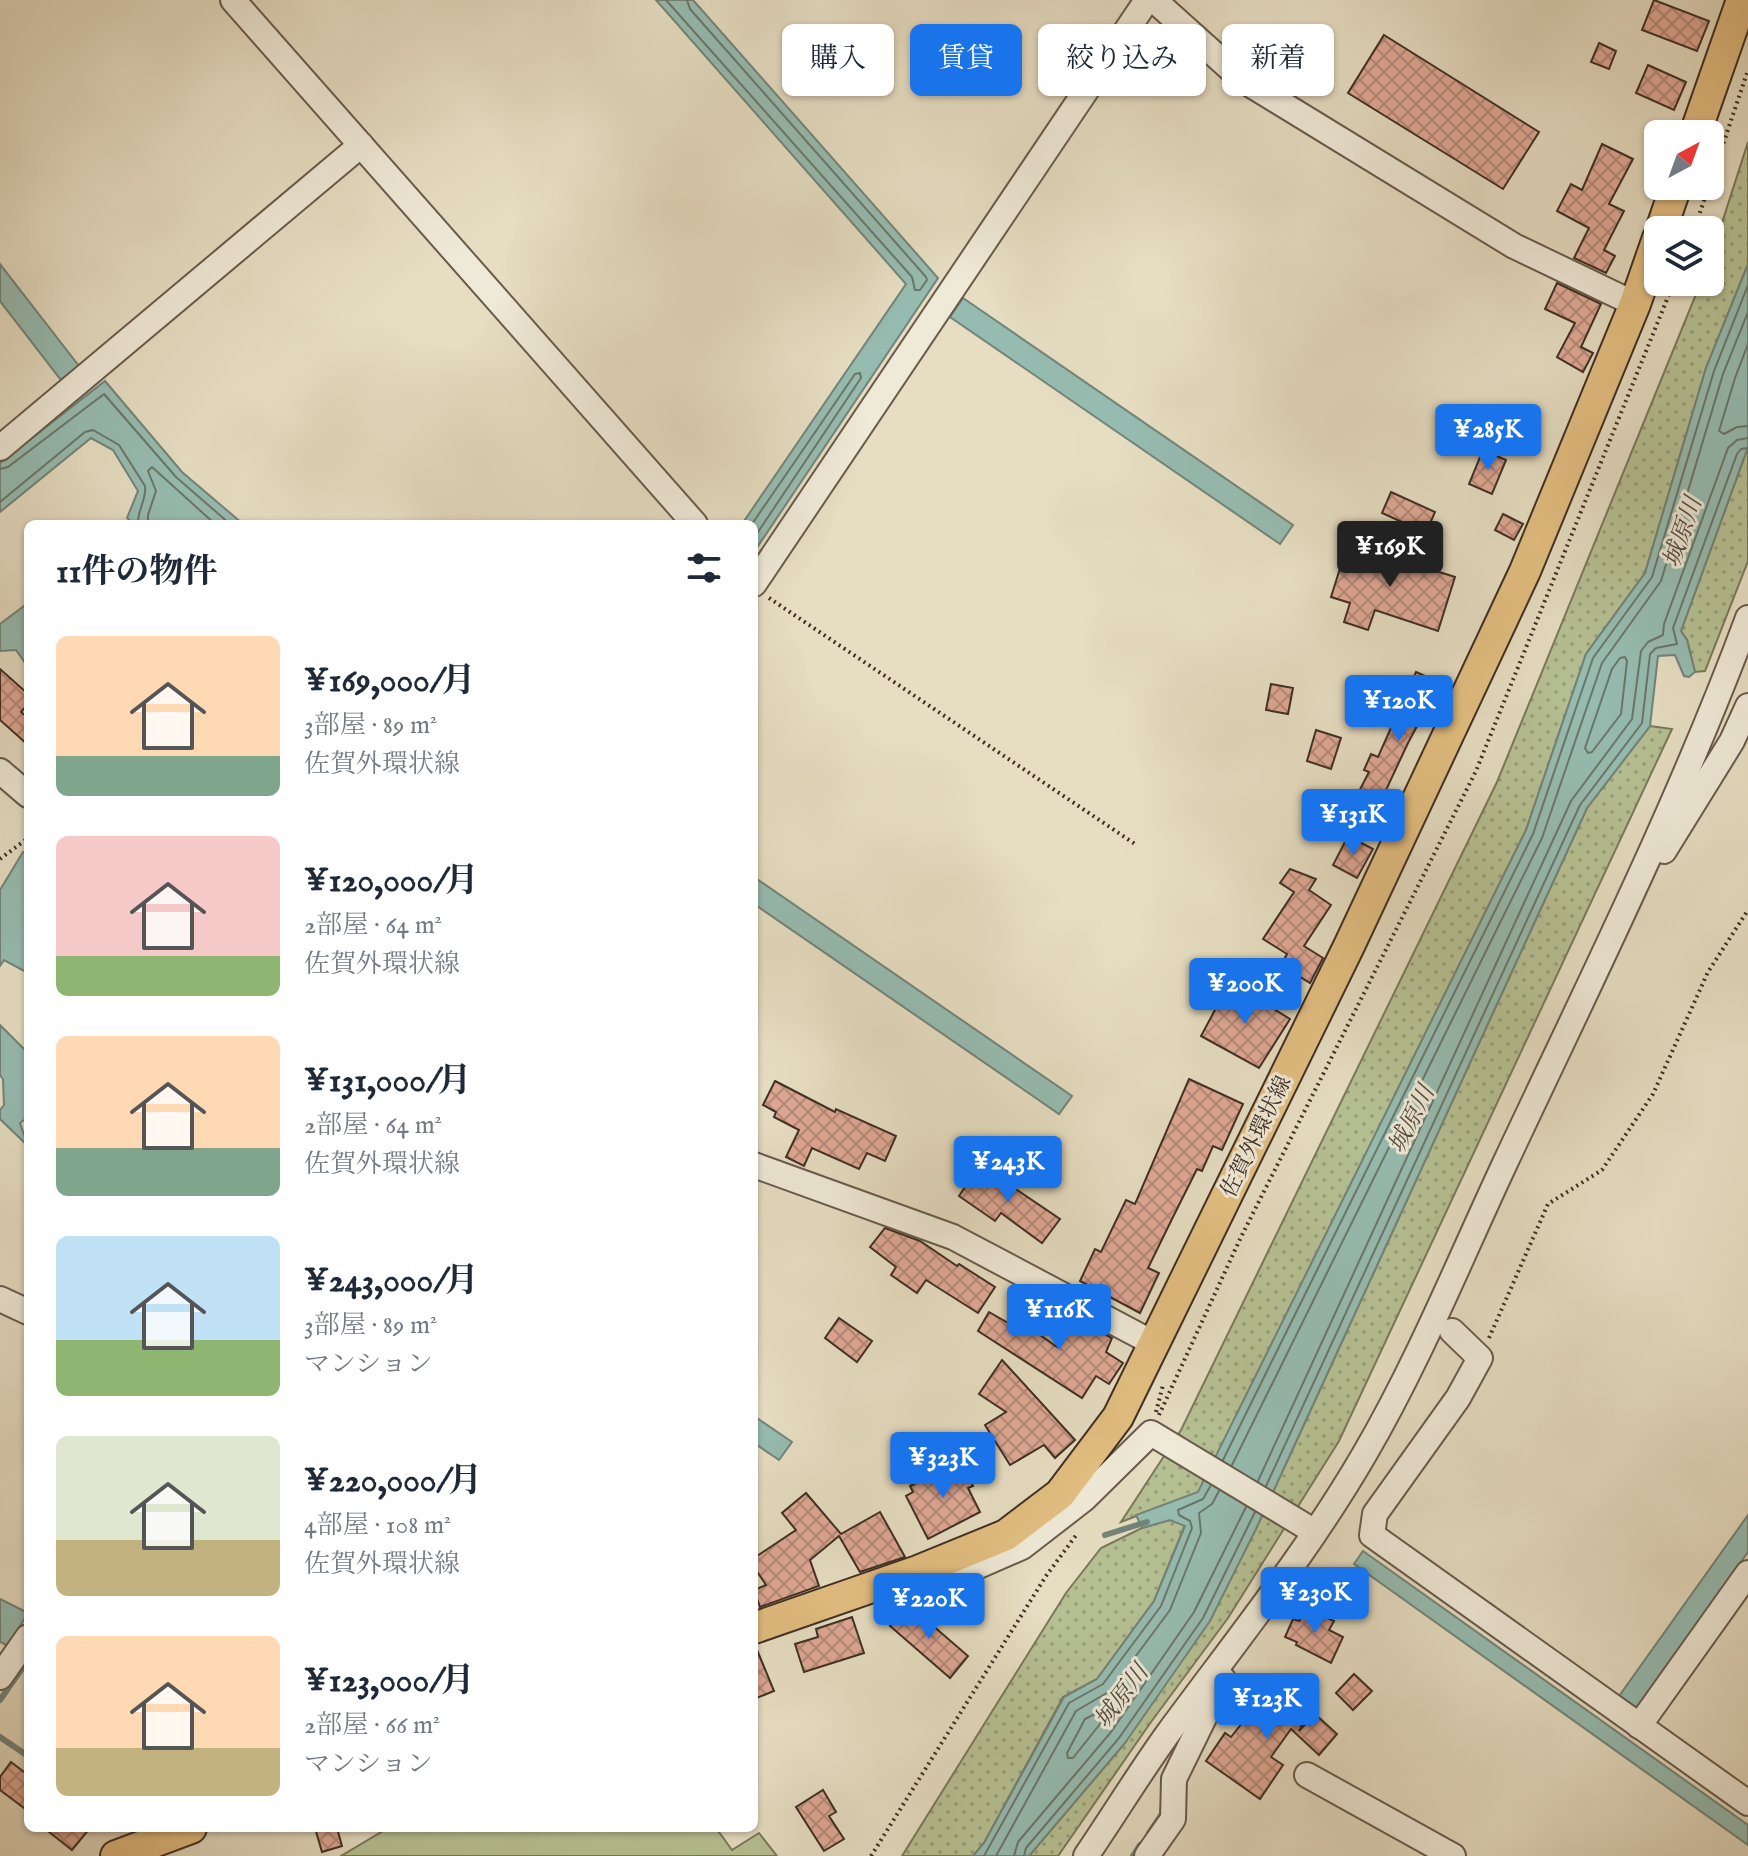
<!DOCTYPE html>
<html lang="ja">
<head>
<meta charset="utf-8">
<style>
  body { margin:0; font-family:"IM FELL English","Noto Serif JP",serif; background:#f6f6f7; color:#1f2937; height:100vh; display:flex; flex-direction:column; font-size:30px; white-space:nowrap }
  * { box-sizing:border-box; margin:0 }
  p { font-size:26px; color:#747a83 }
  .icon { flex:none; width:44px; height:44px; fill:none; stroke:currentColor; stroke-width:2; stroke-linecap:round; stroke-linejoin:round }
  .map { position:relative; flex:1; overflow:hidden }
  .details { position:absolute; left:24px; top:520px; width:734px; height:1312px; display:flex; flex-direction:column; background:#fff; border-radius:12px; box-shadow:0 2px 6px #0004 }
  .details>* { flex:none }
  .hud { position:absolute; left:782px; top:24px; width:760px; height:72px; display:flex; gap:16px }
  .needle { width:52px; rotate:41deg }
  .tools { position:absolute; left:1644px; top:120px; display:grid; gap:16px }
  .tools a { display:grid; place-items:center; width:80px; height:80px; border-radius:12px; background:#fff; box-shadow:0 2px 6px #0004; font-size:40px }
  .price { position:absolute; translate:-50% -68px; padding:0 18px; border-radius:8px; background:#1a73e8; color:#fff; font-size:26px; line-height:52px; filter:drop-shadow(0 2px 4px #0008) }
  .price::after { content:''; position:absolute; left:50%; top:48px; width:24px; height:18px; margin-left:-12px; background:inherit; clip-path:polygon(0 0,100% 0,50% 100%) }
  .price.on { background:#222; color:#fff }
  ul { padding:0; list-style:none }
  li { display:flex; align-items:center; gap:24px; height:200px; padding:0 32px }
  li span { display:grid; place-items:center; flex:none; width:224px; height:160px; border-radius:12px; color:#555 }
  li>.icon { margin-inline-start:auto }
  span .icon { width:96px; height:96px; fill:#fffc; stroke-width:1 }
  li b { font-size:34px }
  h2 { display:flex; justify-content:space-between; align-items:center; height:96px; padding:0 32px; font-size:34px }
  .chip { padding:0 28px; border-radius:12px; background:#fff; box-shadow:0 2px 6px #0004; font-size:28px; line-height:72px }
  .chip.on { background:#1a73e8; color:#fff }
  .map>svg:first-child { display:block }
  .grass { fill:url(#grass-dots); stroke:#7a785c; stroke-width:2 }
  .pitch { fill:#b6c093; stroke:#7a785c; stroke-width:2 }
  .water { fill:#96bcb1; stroke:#738479; stroke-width:2 }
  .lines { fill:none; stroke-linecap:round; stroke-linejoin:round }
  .shore { stroke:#6a766a; stroke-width:2 }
  .stream { stroke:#738479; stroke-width:6 }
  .building { fill:url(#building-cross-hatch); stroke:#3f2f24; stroke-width:2 }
  .minor-casing { stroke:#695a4c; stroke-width:28 }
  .major-casing { stroke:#3f2f24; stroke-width:34 }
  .path { stroke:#3f2f24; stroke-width:4; stroke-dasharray:2 4; stroke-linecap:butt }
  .minor { stroke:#efe9d7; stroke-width:24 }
  .major { stroke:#e3be81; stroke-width:30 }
  .labels { text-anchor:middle; stroke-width:6; stroke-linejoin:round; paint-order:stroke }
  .street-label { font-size:22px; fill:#3f2f24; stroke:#efe9d7 }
  .water-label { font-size:24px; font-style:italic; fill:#504b40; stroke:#efe9d7 }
</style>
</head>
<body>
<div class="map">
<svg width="1748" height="1856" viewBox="0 0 1748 1856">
  <defs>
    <pattern id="grass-dots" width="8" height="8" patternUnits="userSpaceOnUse" patternTransform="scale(2)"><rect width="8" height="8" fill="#b6c093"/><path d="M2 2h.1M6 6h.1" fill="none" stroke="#959c78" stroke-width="1.8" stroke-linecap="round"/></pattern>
    <pattern id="building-cross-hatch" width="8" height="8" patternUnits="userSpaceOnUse" patternTransform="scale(2)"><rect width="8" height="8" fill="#dfa895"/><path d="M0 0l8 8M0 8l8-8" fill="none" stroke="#b68979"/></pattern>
  </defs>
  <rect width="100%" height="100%" fill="#e6ddc2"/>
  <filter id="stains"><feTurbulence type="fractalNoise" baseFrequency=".0025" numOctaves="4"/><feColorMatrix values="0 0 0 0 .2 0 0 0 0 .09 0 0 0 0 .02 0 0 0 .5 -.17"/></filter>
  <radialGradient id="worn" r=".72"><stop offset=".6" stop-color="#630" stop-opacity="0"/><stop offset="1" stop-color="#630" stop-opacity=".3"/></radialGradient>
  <!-- grass -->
  <g class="grass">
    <path d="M1748 142V264L1706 368 1645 573 1586 654 1526 830 1198 1493 1121 1522 1181 1430 1497 782 1701 282H1710V260Z"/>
    <path d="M1748 447V561L1705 671 1695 672 1687 640 1681 631Z"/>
    <path d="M1650 726 1672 729 1339 1441 1228 1618 1151 1722 1058 1856H1029L1125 1743 1256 1529 1587 808Z"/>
    <path d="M1170 1520 1185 1525 1154 1601 1097 1679 1063 1697 984 1843 973 1856H902L1066 1593 1101 1548 1142 1528Z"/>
  </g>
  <!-- pitch -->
  <path class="pitch" d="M388 1828H716L732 1850 759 1833 777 1856H341Z"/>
  <!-- water -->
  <g class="water">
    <path d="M656 0H693L938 278 754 552V524H742L906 284Z"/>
    <path d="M0 264 79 366 61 380 0 301Z"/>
    <path d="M1748 264V447L1681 631 1687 640 1695 672 1689 677 1684 676 1675 655 1658 656 1650 726 1587 808 1256 1529 1210 1621 1125 1743 1029 1856H973L984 1843 1064 1697 1097 1679 1154 1601 1185 1526 1170 1520 1142 1528 1136 1515 1198 1492 1526 830 1586 654 1645 573 1706 368Z"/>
    <path d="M963 298 1293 525 1280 544 950 317Z"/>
    <path d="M105 381 182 472 243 524H134L127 518 138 491 113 450 91 438 0 512V463Z"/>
    <path d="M28 603V667L16 650 0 651V624Z"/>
    <path d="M23 852 28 853V973L4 960 0 966V890Z"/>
    <path d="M754 877 1072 1096 1059 1114 754 904Z"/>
    <path d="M0 1025 28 1053V1117L20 1123 28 1146 0 1119V1110L4 1105 3 1079 0 1075Z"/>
    <path d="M754 1416 792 1442 779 1460 754 1443Z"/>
    <path d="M1748 1515V1552L1635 1711 1617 1699Z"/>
    <path d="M1363 1551 1748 1825V1845L1354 1564Z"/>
    <path d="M0 1599 28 1613 8 1646 0 1642Z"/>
  </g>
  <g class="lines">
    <!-- shore -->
    <g class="shore">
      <path d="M666 0 912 277 915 290H920L927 280 926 277 690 9 687 0"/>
      <path d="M1748 344 1735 378 1719 431 1724 434 1737 427 1748 426"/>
      <path d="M0 469 8 467 104 394 176 477 230 524"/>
      <path d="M0 502 85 432 93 430 119 445 145 486C147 499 137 511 138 524"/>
      <path d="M148 524V515L156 491 148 471 152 467 215 524"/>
      <path d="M752 524 855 374 860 373 861 378 754 538"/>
      <path d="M1625 657 1627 661 1621 714 1592 752 1588 753 1585 748 1612 669 1620 658Z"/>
      <path d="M1223 1460 1533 834 1593 658 1652 577 1714 371 1748 285"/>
      <path d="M1232 1465 1542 838 1602 663 1661 581 1723 374 1748 312"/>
      <path d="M1258 1481 1571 801 1632 719 1641 651 1648 642 1663 635 1664 624 1728 448 1737 440 1748 438"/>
      <path d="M1266 1486 1580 805 1642 723 1650 654 1656 648 1677 644 1673 628 1737 454 1741 449 1748 448"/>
      <path d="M1103 1710 1108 1714 1073 1758H1068L1067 1753 1085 1719Z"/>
      <path d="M984 1856 1069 1703 1103 1684 1161 1606 1192 1528 1190 1521 1179 1515 1178 1510 1203 1499 1211 1485"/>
      <path d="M996 1856 1076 1711 1110 1691 1170 1610 1201 1533 1199 1513 1212 1504 1219 1491"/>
      <path d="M1014 1856 1018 1842 1111 1732 1194 1612 1246 1507"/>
      <path d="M1024 1856 1026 1848 1119 1738 1203 1618 1255 1512"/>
    </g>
    <!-- stream -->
    <g class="stream">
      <path d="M1105 1535 1147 1522"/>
      <path d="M0 1700 28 1660"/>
      <path d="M0 1737 28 1756"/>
      <path d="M1149 1833 1162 1814 1163 1808"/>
      <path d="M1133 1856 1140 1845"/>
    </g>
  </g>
  <!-- building -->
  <g class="building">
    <path d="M1654 0 1709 21 1697 51 1642 30Z"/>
    <path d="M1384 35 1539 132 1503 189 1348 93Z"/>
    <path d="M1599 43 1616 51 1609 69 1591 62Z"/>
    <path d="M1648 65 1686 82 1674 110 1636 93Z"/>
    <path d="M1602 144 1633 159 1609 204 1624 211 1604 250 1615 256 1606 273 1574 258 1589 228 1557 211 1571 184 1582 190Z"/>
    <path d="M1557 283 1601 304 1581 347 1593 353 1583 372 1557 357 1575 323 1545 309Z"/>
    <path d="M1483 450 1506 460 1492 494 1469 484Z"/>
    <path d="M1391 492 1435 512 1426 533 1382 513Z"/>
    <path d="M1503 514 1523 524 1514 540 1495 530Z"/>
    <path d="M1348 543 1455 577 1438 631 1375 610 1368 630 1344 622 1350 603 1331 597Z"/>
    <path d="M0 669 28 694V704L21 712 28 718V745L0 720Z"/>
    <path d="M1416 672 1448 686 1433 719 1423 715 1408 743 1386 790 1395 795 1383 818 1353 803 1369 772 1364 770 1371 754 1378 757Z"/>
    <path d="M1271 684 1293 688 1288 714 1266 710Z"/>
    <path d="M1316 730 1341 738 1331 769 1307 761Z"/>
    <path d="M1348 836 1373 849 1357 878 1333 865Z"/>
    <path d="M1290 869 1316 879 1309 890 1331 905 1304 946 1323 958 1310 983 1281 965 1287 954 1263 939 1294 892 1280 883Z"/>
    <path d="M1230 982 1290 1019 1259 1068 1201 1036Z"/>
    <path d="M1189 1079 1243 1104 1222 1150 1213 1146 1202 1171 1197 1169 1173 1217 1148 1268 1159 1273 1140 1313 1080 1281 1095 1249 1101 1252 1126 1200 1135 1204Z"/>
    <path d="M775 1081 835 1112 836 1109 896 1136 885 1161 867 1153 859 1169 812 1148 804 1166 786 1157 799 1130 774 1117 776 1112 763 1105Z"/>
    <path d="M980 1165 1060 1219 1042 1243 1001 1213 995 1221 959 1196Z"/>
    <path d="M885 1228 920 1241 957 1266 959 1264 995 1287 978 1313 926 1280 917 1293 891 1275 896 1267 870 1247Z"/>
    <path d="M989 1312 1022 1331 1026 1325 1057 1347 1070 1316 1112 1338 1106 1352 1123 1363 1109 1384 1096 1376 1082 1398 978 1331Z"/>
    <path d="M839 1318 872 1341 857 1362 825 1338Z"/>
    <path d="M1002 1360 1075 1440 1055 1458 1044 1445 1010 1465 985 1425 1006 1412 979 1394Z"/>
    <path d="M960 1460 973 1486 968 1488 980 1512 928 1539 906 1496 913 1492 910 1486Z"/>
    <path d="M806 1493 841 1534 880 1512 905 1557 860 1572 839 1536 810 1560 819 1586 760 1607 754 1590 766 1585 754 1567V1558L796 1530 782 1513Z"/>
    <path d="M909 1605 968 1656 950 1678 890 1626Z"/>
    <path d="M1305 1608 1334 1621 1329 1630 1343 1637 1331 1663 1296 1645 1297 1642 1285 1637 1293 1619 1299 1621Z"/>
    <path d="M852 1617 864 1653 804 1672 795 1644 818 1637 816 1629Z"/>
    <path d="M755 1645 774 1691 754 1699V1646Z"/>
    <path d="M1354 1674 1372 1691 1353 1710 1336 1693Z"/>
    <path d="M1274 1683 1308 1711 1299 1731 1315 1714 1337 1734 1319 1755 1291 1729 1271 1757 1283 1765 1260 1799 1206 1761 1225 1733 1231 1737Z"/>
    <path d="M11 1762 28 1775V1811L0 1790V1777Z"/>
    <path d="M823 1790 836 1812 829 1816 844 1839 824 1851 796 1807Z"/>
    <path d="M44 1828H90L72 1850Z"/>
    <path d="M315 1828H337L342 1846 322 1852Z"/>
  </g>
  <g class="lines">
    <defs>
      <g id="minor">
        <path d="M233 0 695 524"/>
        <path d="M1154 0 1243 80 1514 246 1635 304"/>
        <path d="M0 448 361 145"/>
        <path d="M754 584 1147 0"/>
        <path d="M0 771 28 795"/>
        <path d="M1664 851 1732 741 1748 706"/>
        <path d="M754 1165 953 1237 1153 1343"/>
        <path d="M0 1299 28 1312"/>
        <path d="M1452 1331 1480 1358 1458 1398 1375 1514 1372 1535 1748 1803"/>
        <path d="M918 1571 935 1585 1022 1547 1084 1499 1151 1433 1315 1532"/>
        <path d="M0 1677 28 1637"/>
        <path d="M1639 1726 1748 1573"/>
        <path d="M1307 1775 1453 1856"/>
        <path d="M1086 1856C1114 1815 1140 1772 1169 1732 1236 1641 1307 1553 1364 1455 1419 1361 1460 1259 1506 1161 1590 982 1679 804 1748 618"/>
        <path d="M1147 1856 1173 1819 1174 1779 1223 1679"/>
      </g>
      <g id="major">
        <path d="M1695 134 1742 0"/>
        <path d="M1661 230 1676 186"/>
        <path d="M754 1628 918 1571 1006 1535 1060 1494 1118 1417 1349 946 1525 571 1635 304 1658 238"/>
        <path d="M116 1856 191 1828"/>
      </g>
    </defs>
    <!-- minor casing -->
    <use href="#minor" class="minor-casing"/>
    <!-- major casing -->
    <use href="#major" class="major-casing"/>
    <!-- path -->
    <g class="path">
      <path d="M1710 183 1748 70"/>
      <path d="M1694 230 1709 186"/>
      <path d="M769 598 1135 844"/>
      <path d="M0 859 28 838"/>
      <path d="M1489 1338 1548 1204 1602 1170 1653 1094 1708 972 1748 910"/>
      <path d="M1156 1412 1163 1385"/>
      <path d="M1159 1415 1241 1237 1476 771 1674 282"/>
      <path d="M871 1856 1046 1576 1077 1534"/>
    </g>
    <!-- minor -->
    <use href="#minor" class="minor"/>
    <!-- major -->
    <use href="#major" class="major"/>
  </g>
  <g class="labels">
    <!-- street labels -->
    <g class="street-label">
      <text transform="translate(1255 1136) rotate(-64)" y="8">佐賀外環状線</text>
    </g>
    <!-- water labels -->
    <g class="water-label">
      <text transform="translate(1682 532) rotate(-71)" y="8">城原川</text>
      <text transform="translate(1411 1119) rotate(-63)" y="8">城原川</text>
      <text transform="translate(1121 1696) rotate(-53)" y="8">城原川</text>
    </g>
  </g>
  <rect width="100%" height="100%" filter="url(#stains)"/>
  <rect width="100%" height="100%" fill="url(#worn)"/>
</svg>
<div class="tools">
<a><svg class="needle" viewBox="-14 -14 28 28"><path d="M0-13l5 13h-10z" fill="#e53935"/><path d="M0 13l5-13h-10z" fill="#747a83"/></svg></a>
<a><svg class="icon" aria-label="layers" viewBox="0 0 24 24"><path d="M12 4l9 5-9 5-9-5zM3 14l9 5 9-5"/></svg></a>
</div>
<b class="price" style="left:1488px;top:472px">¥285K</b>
<b class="price on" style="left:1390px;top:589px">¥169K</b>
<b class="price" style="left:1399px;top:743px">¥120K</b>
<b class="price" style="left:1353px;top:857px">¥131K</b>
<b class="price" style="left:1245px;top:1026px">¥200K</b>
<b class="price" style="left:1008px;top:1204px">¥243K</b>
<b class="price" style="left:1059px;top:1352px">¥116K</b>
<b class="price" style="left:943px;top:1500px">¥323K</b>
<b class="price" style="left:1315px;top:1635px">¥230K</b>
<b class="price" style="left:929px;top:1641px">¥220K</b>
<b class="price" style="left:1267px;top:1741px">¥123K</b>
<div class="hud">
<a class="chip">購入</a>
<a class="chip on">賃貸</a>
<a class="chip">絞り込み</a>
<a class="chip">新着</a>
</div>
<section class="details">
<h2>11件の物件<svg class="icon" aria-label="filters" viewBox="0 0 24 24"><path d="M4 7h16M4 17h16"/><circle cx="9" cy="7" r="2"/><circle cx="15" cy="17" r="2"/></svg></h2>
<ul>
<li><span style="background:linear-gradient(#ffd9b3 75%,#7fa58c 0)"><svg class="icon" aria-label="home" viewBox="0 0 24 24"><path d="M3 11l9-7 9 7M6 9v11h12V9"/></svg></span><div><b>¥169,000/月</b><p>3部屋 · 89 m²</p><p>佐賀外環状線</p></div></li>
<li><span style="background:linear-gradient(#f6c9c9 75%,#8fb573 0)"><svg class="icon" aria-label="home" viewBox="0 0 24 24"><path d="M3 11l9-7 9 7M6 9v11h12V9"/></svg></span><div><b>¥120,000/月</b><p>2部屋 · 64 m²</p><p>佐賀外環状線</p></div></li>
<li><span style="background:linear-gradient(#ffd9b3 70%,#7fa58c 0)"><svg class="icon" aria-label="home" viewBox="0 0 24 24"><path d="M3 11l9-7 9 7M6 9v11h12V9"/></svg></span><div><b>¥131,000/月</b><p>2部屋 · 64 m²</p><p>佐賀外環状線</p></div></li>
<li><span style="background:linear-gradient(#bfe0f5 65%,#8fb573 0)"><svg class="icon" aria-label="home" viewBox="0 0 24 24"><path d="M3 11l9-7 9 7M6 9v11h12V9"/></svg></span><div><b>¥243,000/月</b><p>3部屋 · 89 m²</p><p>マンション</p></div></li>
<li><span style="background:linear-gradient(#dfe7d0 65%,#c2b280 0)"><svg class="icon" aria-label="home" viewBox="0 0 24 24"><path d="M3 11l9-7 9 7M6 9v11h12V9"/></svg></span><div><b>¥220,000/月</b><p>4部屋 · 108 m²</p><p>佐賀外環状線</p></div></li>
<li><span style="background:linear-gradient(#ffd9b3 70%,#c2b280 0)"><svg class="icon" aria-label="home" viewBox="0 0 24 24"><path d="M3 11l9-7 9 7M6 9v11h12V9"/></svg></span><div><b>¥123,000/月</b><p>2部屋 · 66 m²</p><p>マンション</p></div></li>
</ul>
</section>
</div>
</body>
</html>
